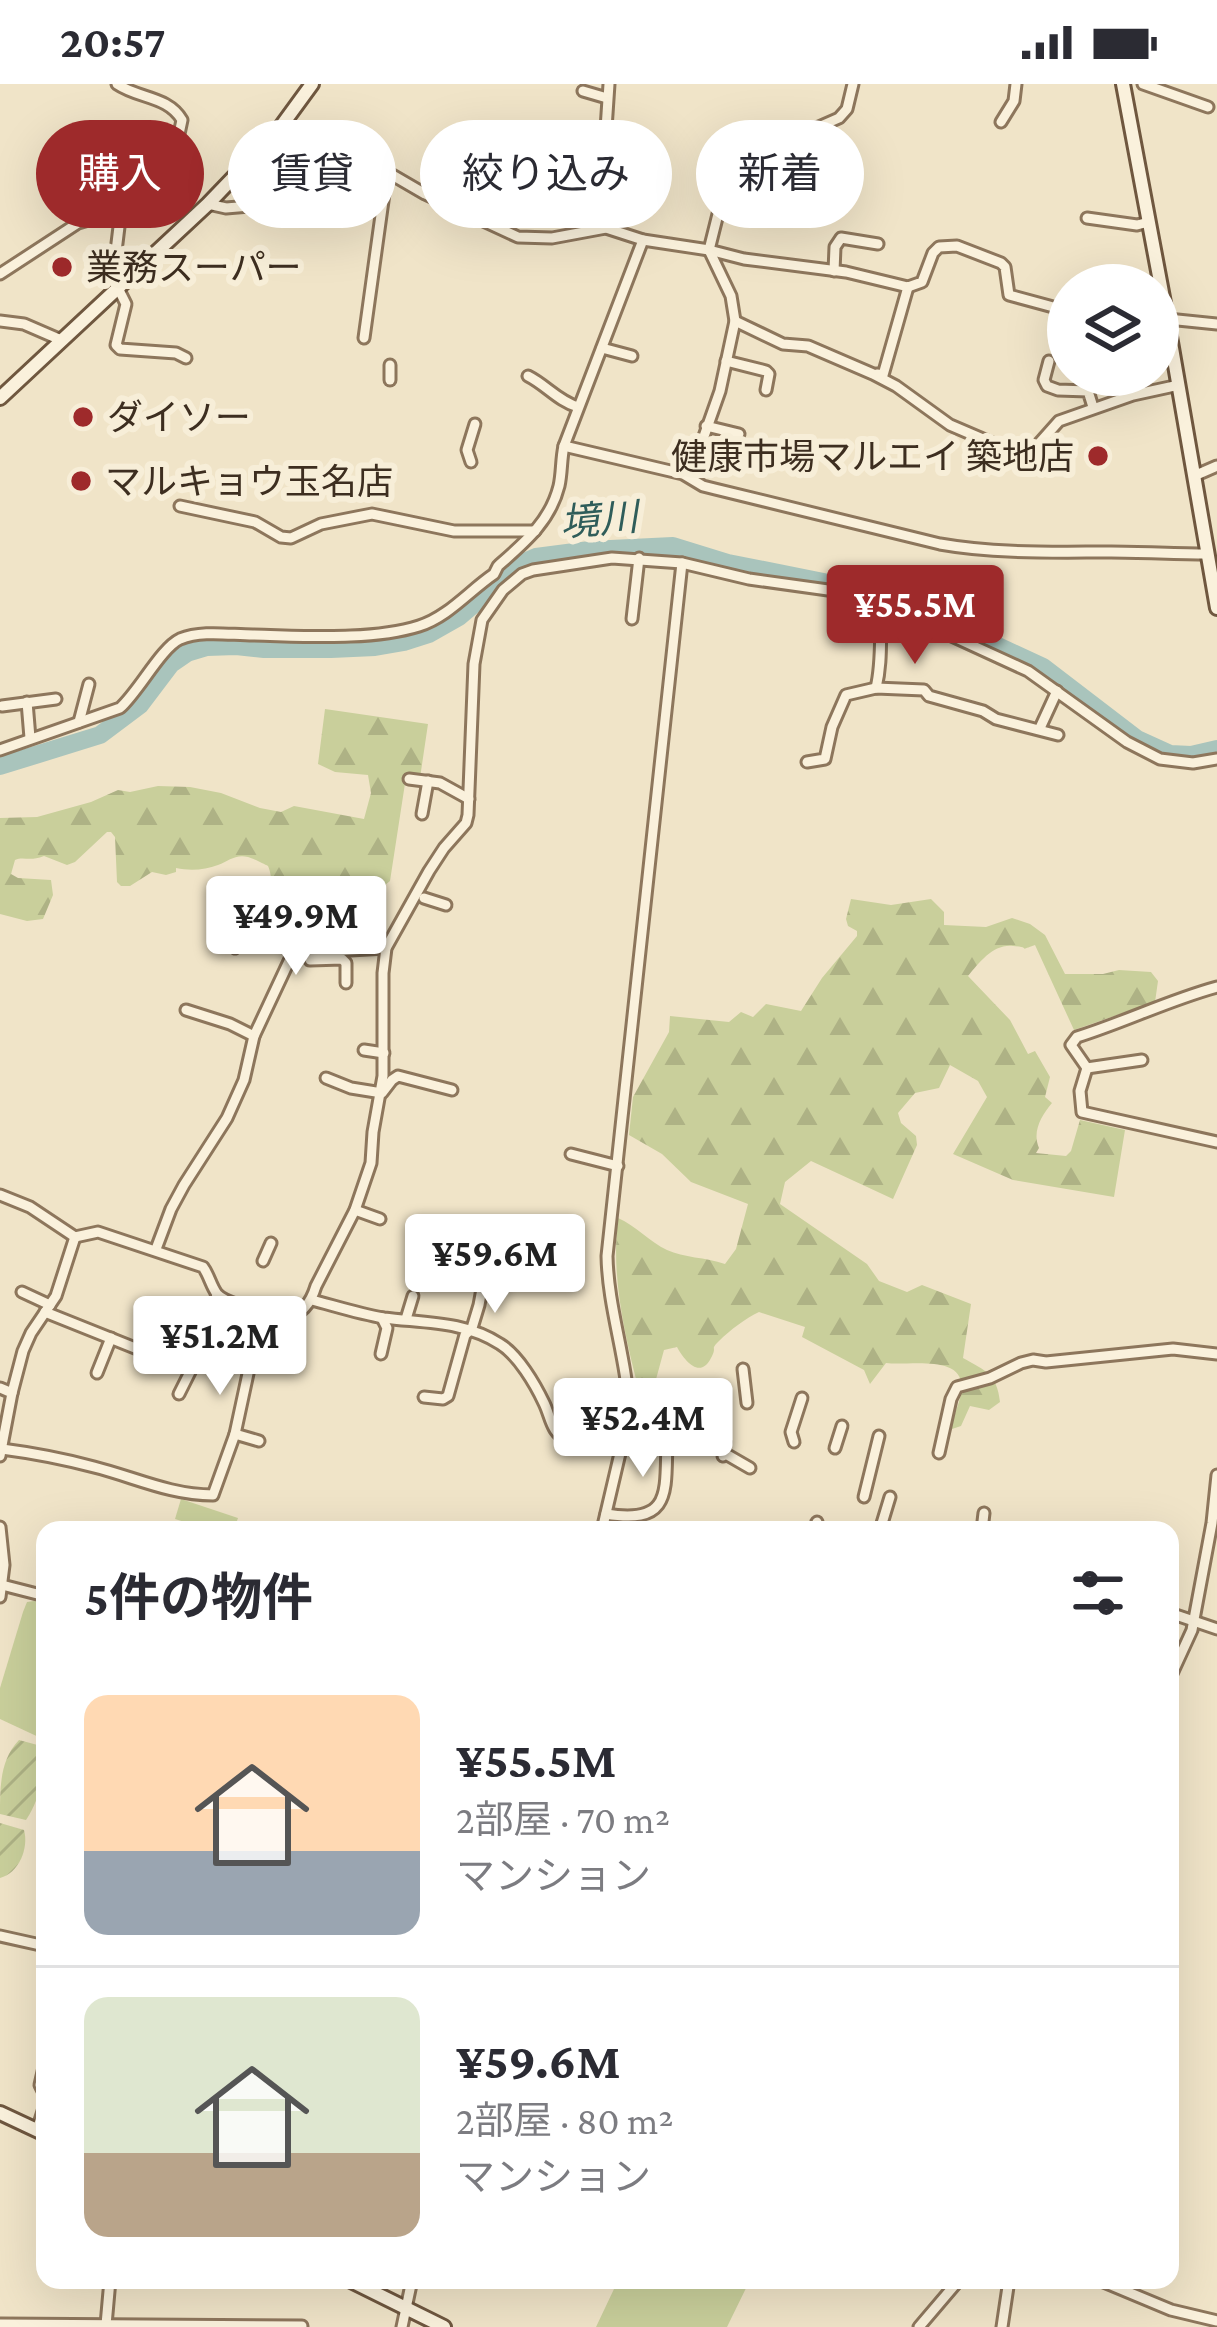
<!DOCTYPE html>
<html lang="ja">
<head>
<meta charset="utf-8">
<style>
  body { margin:0; font-family:"Crimson Pro","Noto Sans JP",serif; background:#f2f2f3; color:#2b2b33; height:100vh; display:flex; flex-direction:column; font-size:45px; white-space:nowrap }
  * { box-sizing:border-box; margin:0 }
  p { font-size:39px; color:#7c7c81 }
  .icon { flex:none; width:66px; height:66px; fill:none; stroke:currentColor; stroke-width:2; stroke-linecap:round; stroke-linejoin:round }
  .map { position:relative; flex:1; overflow:hidden }
  .side { position:absolute; left:36px; top:1437px; width:1143px; height:768px; display:flex; flex-direction:column; background:#fff; border-radius:24px; box-shadow:0 12px 48px #0002 }
  .side>* { flex:none }
  .hud { position:absolute; left:36px; top:36px; width:1146px; height:108px; display:flex; gap:24px }
  .tools { position:absolute; left:1047px; top:180px; display:grid; gap:24px }
  .tools a { display:grid; place-items:center; width:132px; height:132px; border-radius:50%; background:#fff; box-shadow:0 12px 48px #0002; font-size:60px }
  .price { position:absolute; translate:-50% -102px; padding:0 27px; border-radius:12px; background:#fff; color:#222; font-size:39px; line-height:78px; filter:drop-shadow(0 3px 6px #0008) }
  .price::after { content:''; position:absolute; left:50%; top:72px; width:36px; height:27px; margin-left:-18px; background:inherit; clip-path:polygon(0 0,100% 0,50% 100%) }
  .price.current { background:#9e2a2b; color:#fff }
  ul { padding:0; list-style:none }
  li { display:flex; align-items:center; gap:36px; height:300px; padding:0 48px }
  li+li { border-top:3px solid #e1e1e2 }
  li span { display:grid; place-items:center; flex:none; width:336px; height:240px; border-radius:24px; color:#555 }
  li>.icon { margin-inline-start:auto }
  span .icon { width:144px; height:144px; fill:#fffc; stroke-width:1 }
  li b { font-size:51px }
  h2 { display:flex; justify-content:space-between; align-items:center; height:144px; padding:0 48px; font-size:51px }
  .pill { padding:0 42px; border-radius:54px; background:#fff; box-shadow:0 12px 48px #0002; font-size:42px; line-height:108px }
  .pill.current { background:#9e2a2b; color:#fff }
  .status { display:flex; justify-content:space-between; align-items:center; height:84px; padding:0 60px; background:#fff; direction:ltr }
  .status svg { height:33px; fill:currentColor }
  .map>svg:first-child { display:block }
  .grass { fill:#c9cf9b }
  .forest { fill:url(#forest-firs) }
  .garden { fill:url(#garden-furrows) }
  .lines { fill:none; stroke-linecap:round; stroke-linejoin:round }
  .river { stroke:#a9c4bc; stroke-width:18 }
  .street-casing { stroke:#8d765c; stroke-width:15 }
  .secondary-casing { stroke:#6f573f; stroke-width:18 }
  .street { stroke:#faf1dc; stroke-width:9 }
  .secondary { stroke:#faf1dc; stroke-width:12 }
  .poi-dot { fill:#9e2a2b; stroke:#f7eed8; stroke-width:4.5 }
  .labels { text-anchor:middle; stroke-width:12; stroke-linejoin:round; paint-order:stroke }
  .poi-label { font-size:36px; fill:#3d2e20; stroke:#f7eed8; text-anchor:start }
  .water-label { font-size:39px; font-style:italic; fill:#2f5d5a; stroke:#f7eed8 }
</style>
</head>
<body>
<div class="status"><b>20:57</b><svg viewBox="0 0 49 12"><path d="M0 12V9h3v3zM5 12V6h3v6zM10 12V3h3v9zM15 12V0h3v12zM26 1h20v11H26zM47 4h2v5h-2z"/></svg></div>
<div class="map">
<svg width="1217" height="2243" viewBox="0 0 1217 2243">
  <defs>
    <pattern id="forest-firs" width="22" height="20" patternUnits="userSpaceOnUse" patternTransform="scale(3)"><rect width="22" height="20" fill="#c9cf9b"/><path d="M5 1l3.5 6h-7zM16 11l3.5 6h-7z" fill="#aeb285"/></pattern>
    <pattern id="garden-furrows" width="10" height="10" patternUnits="userSpaceOnUse" patternTransform="scale(3)"><rect width="10" height="10" fill="#c9cf9b"/><path d="M-1 1l2-2M0 10L10 0M9 11l2-2" fill="none" stroke="#aeb285"/></pattern>
  </defs>
  <rect width="100%" height="100%" fill="#f0e4c8"/>
  <!-- grass -->
  <g class="grass">
    <path d="M181 1415 238 1434 234 1446H210L175 1435Z"/>
    <path d="M34 1517 45 1519V1656L0 1635V1604L23 1528 27 1518Z"/>
    <path d="M597 2196H750L727 2243H596L614 2205Z"/>
  </g>
  <!-- forest -->
  <g class="forest">
    <path d="M325 625 428 640 420 694 406 693 390 797 364 818 366 830 383 845 376 857 345 861 337 844 301 828 279 823C269 810 274 796 268 782 264 780 252 774 248 773 235 770 229 777 218 781 205 786 190 787 176 784V788L166 791 152 788 130 802H121L117 798 115 753 111 748H107L75 778 67 781 44 772C29 778 24 772 15 776L11 790 18 794 51 796 53 811 43 835 27 837 0 830V734L37 733 91 718 118 706 130 708 158 702 190 703 221 709 260 724 281 728 294 722 364 735 371 709 368 691 335 688 318 680Z"/>
    <path d="M851 815 891 821 931 815 944 828V841L986 843 1012 834 1030 840 1045 851 1065 890H1103L1119 886 1151 888 1158 897 1155 918 1074 946 1035 861C1015 868 1034 863 1013 862 993 860 980 878 968 892L1010 936 1028 970 1035 967 1050 993 1045 1013 1052 1019C1041 1032 1032 1048 1039 1064L1036 1069 1066 1072 1071 1067 1080 1036 1125 1046 1114 1113 1013 1096 953 1070 987 1013 978 997 950 981 939 1004 915 1009 898 1029 901 1039 916 1052 917 1061 893 1115 811 1077 785 1098 780 1120 867 1180 879 1197 907 1208 922 1201 971 1220 963 1274C986 1287 997 1290 1000 1318L989 1326 970 1322 961 1342 949 1346C953 1334 959 1321 961 1309 968 1269 911 1282 886 1279L870 1300 864 1286 802 1253 805 1243 759 1228C746 1234 730 1246 719 1257 709 1267 718 1261 711 1274 700 1296 684 1276 677 1263L664 1266 655 1299 650 1298 638 1303C624 1248 611 1191 618 1134 636 1142 650 1158 667 1166 684 1174 705 1173 725 1180L736 1165 748 1120 691 1098 662 1070 629 1051 633 1013 669 948 670 932 729 938 741 928 753 933 766 920 801 927 822 894 857 852V847L848 842 846 835Z"/>
  </g>
  <!-- garden -->
  <g class="garden">
    <path d="M19 1656 45 1663C45 1689 40 1715 26 1736L0 1730C0 1702 0 1676 19 1656Z"/>
    <path d="M0 1739 24 1746C29 1764 19 1789 0 1794Z"/>
  </g>
  <g class="lines">
    <!-- river -->
    <path class="river" d="M0 682 100 651 140 621 171 580 187 569 207 563 236 562 264 565H331L375 563 404 558 429 550 459 533 522 479 536 473 590 466 673 462 728 479 888 511 1043 583 1137 655 1170 670 1191 671 1217 665"/>
    <defs>
      <g id="street">
        <path d="M117 0C139 15 168 12 182 36L169 97 166 100 141 105 122 118 114 184 123 199"/>
        <path d="M1143 0 1208 23"/>
        <path d="M583 7 607 14"/>
        <path d="M1001 38 1014 17 1016 0"/>
        <path d="M597 44V64L604 66"/>
        <path d="M571 83 591 96 604 98"/>
        <path d="M603 90 622 91"/>
        <path d="M316 98 319 107 337 102 340 105V121"/>
        <path d="M208 120 226 124 261 121 358 82 382 85 425 110 518 153 552 154 606 144 643 156 709 166 744 175 846 188 908 203 922 198 933 169 939 163 957 162 1001 179 1005 183 1009 211 1068 227"/>
        <path d="M1087 134 1137 141 1149 138"/>
        <path d="M606 144 603 90 609 0"/>
        <path d="M834 187 835 163 841 154 878 160"/>
        <path d="M0 190 78 139 119 127"/>
        <path d="M118 204 126 220 116 261 120 265 176 269 186 274"/>
        <path d="M1158 234 1217 240"/>
        <path d="M0 237 24 240 61 256"/>
        <path d="M735 237 783 260 808 262 873 290 896 302 950 341 999 362 1027 368 1035 364 1059 337 1133 311 1179 301"/>
        <path d="M364 254 387 88"/>
        <path d="M602 264 632 272"/>
        <path d="M726 277 766 287 769 290 766 306"/>
        <path d="M1049 277 1044 296 1047 302 1058 306 1088 307 1093 323"/>
        <path d="M877 290 883 291 908 203"/>
        <path d="M528 292C546 301 558 317 578 323"/>
        <path d="M390 296V281"/>
        <path d="M706 342 739 350"/>
        <path d="M564 362 683 390 703 402 715 405 940 460C997 470 1053 468 1111 468 1143 468 1175 470 1207 470"/>
        <path d="M471 378 467 366 475 340"/>
        <path d="M690 392 720 307 735 237 731 212 709 166 730 82 839 34 847 25 853 0"/>
        <path d="M1194 392 1217 382"/>
        <path d="M180 422 255 438 281 453 291 454 321 440 372 430 454 447H535"/>
        <path d="M632 535 639 474"/>
        <path d="M876 604C883 575 879 549 882 520"/>
        <path d="M27 618 30 654"/>
        <path d="M2 622 56 615"/>
        <path d="M79 638 89 600"/>
        <path d="M1040 644 1057 607"/>
        <path d="M0 666 120 624C139 607 161 564 180 555 202 546 230 551 253 551 304 552 371 557 419 542 448 533 469 507 494 490L498 482C524 459 550 438 559 402 562 389 561 375 564 362L643 156"/>
        <path d="M807 678 825 675 832 643 846 611 876 604 924 606 929 612 983 627 996 635 1058 651"/>
        <path d="M409 695 440 699 469 715"/>
        <path d="M422 730 428 697"/>
        <path d="M424 814 446 821"/>
        <path d="M235 864 247 834"/>
        <path d="M307 868 310 876 342 875 346 879V899"/>
        <path d="M1217 903C1169 916 1125 938 1077 953L1071 961 1087 984 1080 1007 1082 1028 1217 1058"/>
        <path d="M186 926 230 940 254 952"/>
        <path d="M364 966 384 969"/>
        <path d="M1087 984 1142 976"/>
        <path d="M326 994 351 1004 382 1009 392 996 398 992 452 1006"/>
        <path d="M571 1070 618 1082"/>
        <path d="M0 1111 30 1123 75 1153"/>
        <path d="M355 1126 380 1135"/>
        <path d="M75 1153 98 1148 203 1183C209 1191 211 1202 217 1210 223 1217 236 1220 244 1223 275 1237 304 1242 316 1202L355 1126 371 1079 373 1048 383 992V889L386 864 429 787 444 764 466 739 468 731 474 580 482 536 503 506 522 490 533 486 612 474 682 479 749 495 828 506 882 520 1028 587 1127 658 1160 675 1193 679 1217 675"/>
        <path d="M156 1165 171 1125 184 1101 227 1034 244 996 254 952 291 873 297 869 386 864"/>
        <path d="M263 1177 271 1159"/>
        <path d="M22 1208 50 1221"/>
        <path d="M312 1216C335 1222 360 1230 384 1234 423 1239 465 1237 500 1260 518 1271 535 1300 544 1319 551 1333 551 1350 568 1356 585 1361 607 1360 624 1360"/>
        <path d="M45 1228 155 1272"/>
        <path d="M406 1235 413 1212"/>
        <path d="M381 1270 387 1244 382 1234"/>
        <path d="M743 1285 747 1319"/>
        <path d="M97 1289 111 1254"/>
        <path d="M0 1304 12 1309 0 1372"/>
        <path d="M12 1309 23 1267 31 1249 56 1212 75 1153"/>
        <path d="M179 1310 191 1286 217 1211"/>
        <path d="M424 1313 443 1315 448 1312 465 1251 472 1244 479 1221 484 1194"/>
        <path d="M718 1341 725 1358 723 1372"/>
        <path d="M235 1350 259 1357"/>
        <path d="M794 1358 791 1348 802 1314"/>
        <path d="M835 1364 842 1342"/>
        <path d="M2 1365C33 1369 64 1375 94 1383 134 1393 170 1411 213 1411L235 1350 252 1271 264 1233"/>
        <path d="M724 1369 750 1384"/>
        <path d="M939 1369 951 1315 957 1303 990 1294 1021 1279 1033 1276 1046 1278 1173 1265 1217 1270"/>
        <path d="M864 1413 879 1352"/>
        <path d="M606 1430C673 1441 665 1407 667 1356"/>
        <path d="M0 1443 4 1481 0 1513"/>
        <path d="M602 1446 629 1331C628 1277 608 1226 607 1172L682 479"/>
        <path d="M814 1446 817 1438"/>
        <path d="M880 1446 890 1413"/>
        <path d="M982 1446 984 1429"/>
        <path d="M2 1501 45 1512"/>
        <path d="M1170 1529 1217 1545"/>
        <path d="M1170 1594 1192 1546 1212 1439 1217 1391"/>
        <path d="M0 1852 45 1862"/>
        <path d="M45 1979 40 2001 45 2011"/>
        <path d="M37 2046 45 2021"/>
        <path d="M1099 2196 1171 2226 1217 2237"/>
        <path d="M0 2240 302 2242"/>
        <path d="M106 2241 110 2196"/>
        <path d="M402 2243 412 2196"/>
        <path d="M919 2243 959 2196"/>
        <path d="M1002 2243 1009 2196"/>
      </g>
      <g id="secondary">
        <path d="M1123 0 1167 235 1217 524"/>
        <path d="M0 314 208 120 277 48 312 0"/>
        <path d="M0 2029 45 2050"/>
        <path d="M349 2196 444 2243"/>
      </g>
    </defs>
    <!-- street casing -->
    <use href="#street" class="street-casing"/>
    <!-- secondary casing -->
    <use href="#secondary" class="secondary-casing"/>
    <!-- street -->
    <use href="#street" class="street"/>
    <!-- secondary -->
    <use href="#secondary" class="secondary"/>
  </g>
  <!-- markers -->
  <g class="poi-dot">
    <circle cx="62" cy="183" r="12"/>
    <circle cx="83" cy="333" r="12"/>
    <circle cx="1098" cy="372" r="12"/>
    <circle cx="81" cy="397" r="12"/>
  </g>
  <g class="labels">
    <!-- poi labels -->
    <g class="poi-label">
      <text x="86" y="196">業務スーパー</text>
      <text x="107" y="346">ダイソー</text>
      <text x="1074" y="385" text-anchor="end">健康市場マルエイ 築地店</text>
      <text x="105" y="410">マルキョウ玉名店</text>
    </g>
    <!-- water labels -->
    <g class="water-label">
      <text transform="translate(599 435) rotate(-5)" y="14">境川</text>
    </g>
  </g>
</svg>
<div class="tools">
<a><svg class="icon" aria-label="layers" viewBox="0 0 24 24"><path d="M12 4l9 5-9 5-9-5zM3 14l9 5 9-5"/></svg></a>
</div>
<b class="price current" style="left:915px;top:583px">¥55.5M</b>
<b class="price" style="left:296px;top:894px">¥49.9M</b>
<b class="price" style="left:495px;top:1232px">¥59.6M</b>
<b class="price" style="left:220px;top:1314px">¥51.2M</b>
<b class="price" style="left:643px;top:1396px">¥52.4M</b>
<div class="hud">
<a class="pill current">購入</a>
<a class="pill">賃貸</a>
<a class="pill">絞り込み</a>
<a class="pill">新着</a>
</div>
<section class="side">
<h2>5件の物件<svg class="icon" aria-label="filters" viewBox="0 0 24 24"><path d="M4 7h16M4 17h16"/><circle cx="9" cy="7" r="2"/><circle cx="15" cy="17" r="2"/></svg></h2>
<ul>
<li><span style="background:linear-gradient(#ffd9b3 65%,#9aa5b1 0)"><svg class="icon" aria-label="home" viewBox="0 0 24 24"><path d="M3 11l9-7 9 7M6 9v11h12V9"/></svg></span><div><b>¥55.5M</b><p>2部屋 · 70 m²</p><p>マンション</p></div></li>
<li><span style="background:linear-gradient(#dfe7d0 65%,#b9a48a 0)"><svg class="icon" aria-label="home" viewBox="0 0 24 24"><path d="M3 11l9-7 9 7M6 9v11h12V9"/></svg></span><div><b>¥59.6M</b><p>2部屋 · 80 m²</p><p>マンション</p></div></li>
</ul>
</section>
</div>
</body>
</html>
